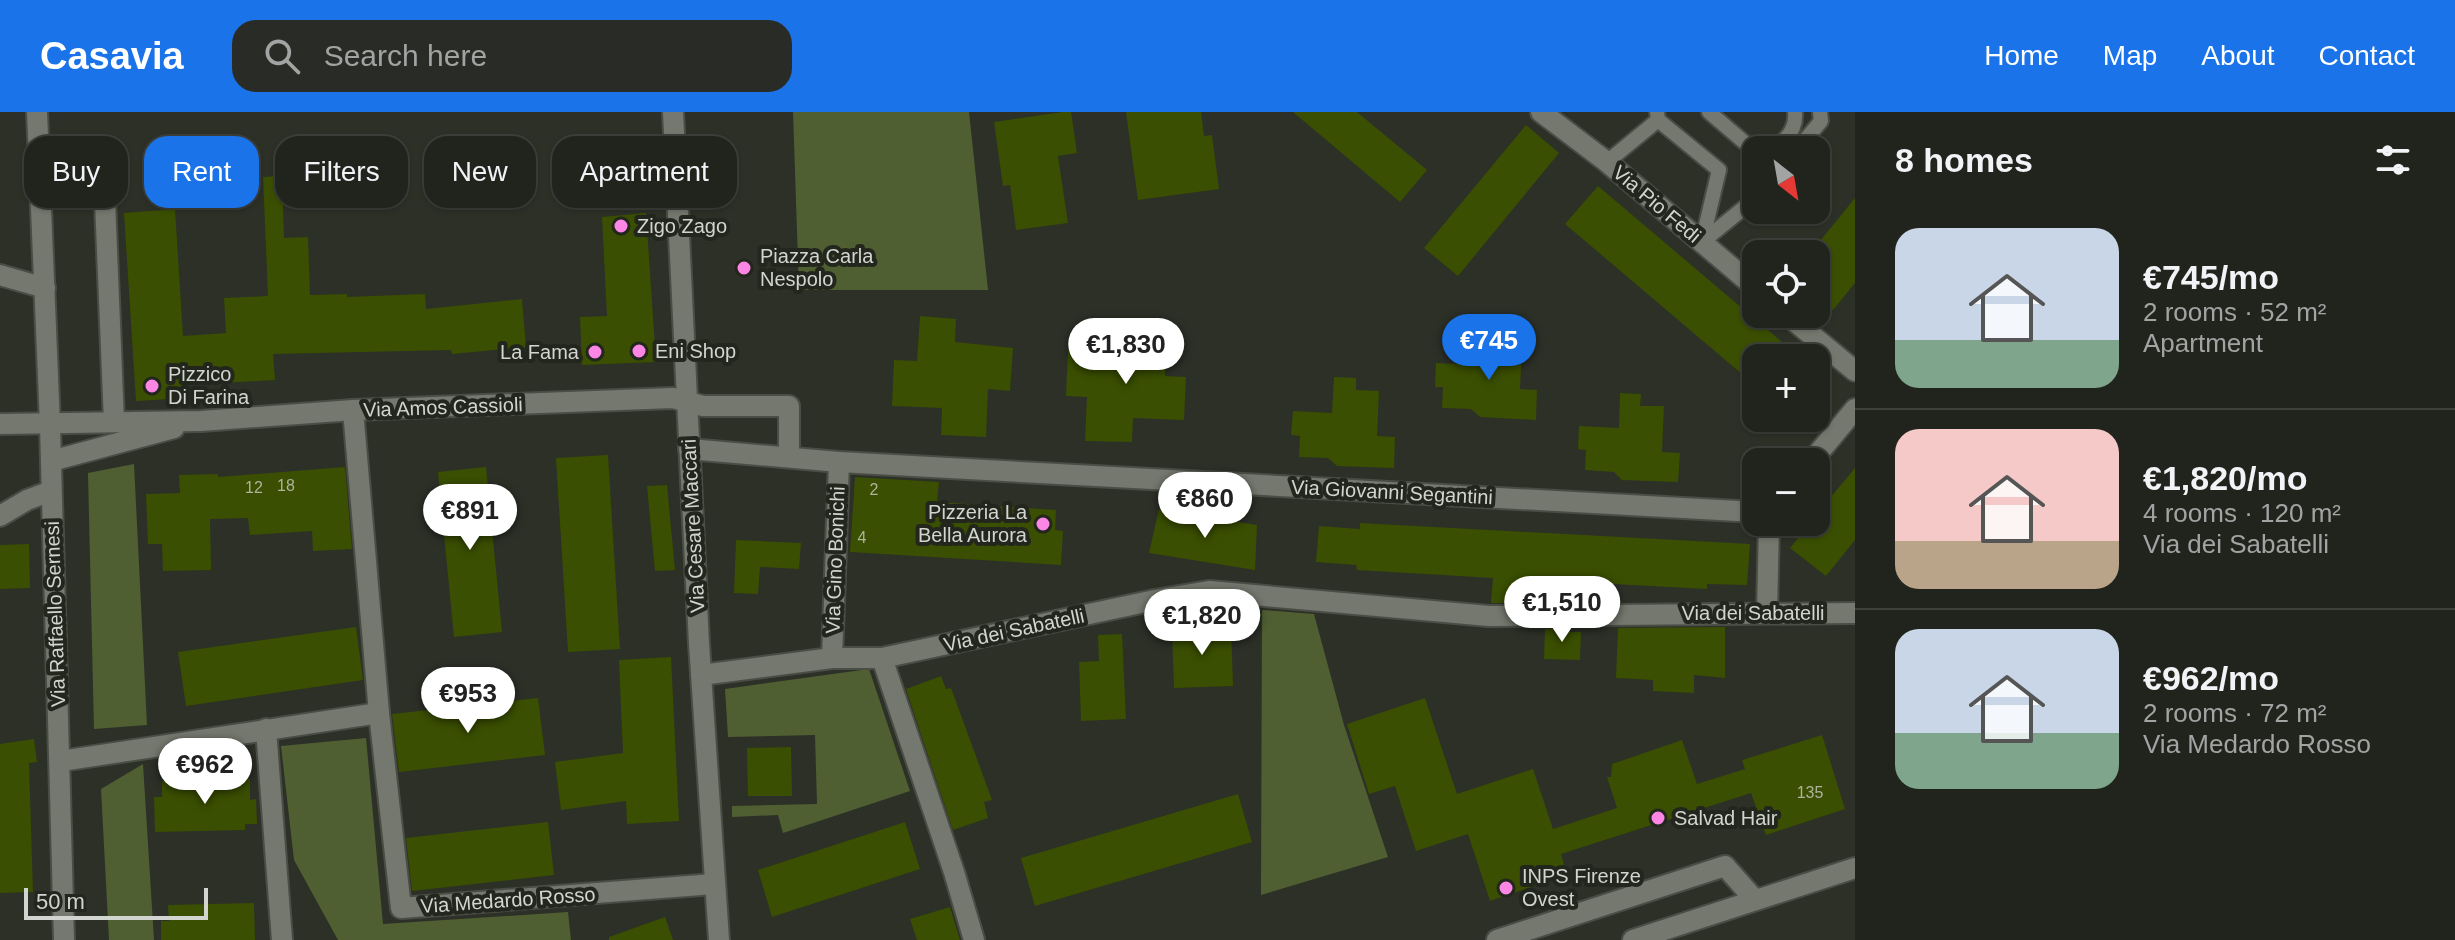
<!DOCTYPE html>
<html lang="en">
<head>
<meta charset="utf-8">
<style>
  body { margin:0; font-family:Arial,sans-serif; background:#292c26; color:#f1f3f6; height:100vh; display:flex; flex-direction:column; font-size:30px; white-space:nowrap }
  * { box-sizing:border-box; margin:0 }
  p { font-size:26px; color:#a2a4a4 }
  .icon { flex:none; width:44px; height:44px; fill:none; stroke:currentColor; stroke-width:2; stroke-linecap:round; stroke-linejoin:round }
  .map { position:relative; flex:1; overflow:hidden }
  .panel { display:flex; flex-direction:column; background:#21241d; width:600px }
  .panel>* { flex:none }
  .guide { position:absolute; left:24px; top:24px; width:760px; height:72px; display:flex; gap:16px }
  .needle { width:52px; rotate:149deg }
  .fabs { position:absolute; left:1742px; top:24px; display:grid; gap:16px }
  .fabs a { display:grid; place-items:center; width:88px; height:88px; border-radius:16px; background:#21241d; box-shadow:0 2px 6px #0004,0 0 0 2px #3e413b; font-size:40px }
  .scale { position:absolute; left:24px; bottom:20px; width:184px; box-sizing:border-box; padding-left:8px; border:4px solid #d2d5cf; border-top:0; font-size:22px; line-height:28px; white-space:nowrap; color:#d2d5cf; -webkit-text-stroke:6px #22261d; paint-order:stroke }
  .price { position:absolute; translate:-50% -68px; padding:0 18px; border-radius:28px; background:#fff; color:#222; font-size:26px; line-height:52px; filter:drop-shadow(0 2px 4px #0008) }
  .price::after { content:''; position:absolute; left:50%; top:48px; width:24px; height:18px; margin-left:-12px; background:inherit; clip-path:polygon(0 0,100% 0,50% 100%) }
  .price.active { background:#1a73e8; color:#fff }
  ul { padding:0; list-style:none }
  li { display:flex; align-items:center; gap:24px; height:200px; padding:0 40px }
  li+li { border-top:2px solid #3e413b }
  li span { display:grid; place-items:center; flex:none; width:224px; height:160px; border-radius:24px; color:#555 }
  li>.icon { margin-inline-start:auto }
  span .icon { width:96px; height:96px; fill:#fffc; stroke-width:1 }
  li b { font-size:34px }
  h2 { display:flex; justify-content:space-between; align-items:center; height:96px; padding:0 40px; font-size:34px }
  .pill { padding:0 28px; border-radius:24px; background:#21241d; box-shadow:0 2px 6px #0004,0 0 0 2px #3e413b; font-size:28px; line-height:72px }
  .pill.active { background:#1a73e8; color:#fff }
  header { display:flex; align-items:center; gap:48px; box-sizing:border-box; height:112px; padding:0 40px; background:#1a73e8; color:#fff }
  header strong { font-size:38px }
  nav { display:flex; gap:44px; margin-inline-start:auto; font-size:28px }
  .search { width:560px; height:72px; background:#292c26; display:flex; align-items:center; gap:20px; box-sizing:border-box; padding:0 28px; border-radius:24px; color:#a2a4a4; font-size:30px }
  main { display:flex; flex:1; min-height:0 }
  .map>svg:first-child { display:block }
  .green { fill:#4f5f32 }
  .building { fill:#3a4f01 }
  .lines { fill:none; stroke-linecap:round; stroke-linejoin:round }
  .lane-casing { stroke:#4a4d45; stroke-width:18 }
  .street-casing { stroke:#4a4d45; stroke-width:24 }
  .lane { stroke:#74786e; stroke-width:14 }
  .street { stroke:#74786e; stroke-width:20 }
  .poi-dot { fill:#fc86e4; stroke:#22261d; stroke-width:3 }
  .labels { text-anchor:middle; stroke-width:8; stroke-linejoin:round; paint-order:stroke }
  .number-label { font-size:16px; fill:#acb49c }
  .street-label { font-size:20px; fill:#d2d5cf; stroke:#22261d }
  .poi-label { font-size:20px; fill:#d2d5cf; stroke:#22261d; text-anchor:start }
</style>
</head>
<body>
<header>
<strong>Casavia</strong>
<div class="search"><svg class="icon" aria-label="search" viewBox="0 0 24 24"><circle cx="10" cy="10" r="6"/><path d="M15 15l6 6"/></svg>Search here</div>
<nav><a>Home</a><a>Map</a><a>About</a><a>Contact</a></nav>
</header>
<main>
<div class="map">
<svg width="1855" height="828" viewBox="0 0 1855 828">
  <rect width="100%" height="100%" fill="#2c3027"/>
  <!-- green -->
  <g class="green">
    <path d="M793 0H969L988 178H799Z"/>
    <path d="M134 352 147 613 94 617 88 361Z"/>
    <path d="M1262 498 1314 502 1344 613 1388 745 1261 783Z"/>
    <path d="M869 557 910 679 783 721 778 703 732 705V694L817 692 815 623 728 625 725 577Z"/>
    <path d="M366 626 383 812 568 800 571 828H338L294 748 281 634Z"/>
    <path d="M143 652 154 828H109L101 677Z"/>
  </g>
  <!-- building -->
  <g class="building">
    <path d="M1063 0H1071L1077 41 1058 44 1068 111 1016 118 1010 73 1003 74 994 10Z"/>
    <path d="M1126 0H1201L1204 24 1212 23 1219 77 1138 88Z"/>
    <path d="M1293 0H1357L1427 58 1400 90Z"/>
    <path d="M1526 13 1559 41 1458 164 1424 136Z"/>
    <path d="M282 64 284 126 308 125 310 183 347 182V185L425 182 426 197 522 187 526 235 452 242 451 238 273 242 275 268 187 273 188 286 136 289 124 101 175 97 183 224 226 221 224 186 268 184 263 65Z"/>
    <path d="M1598 74 1801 246H1756V274L1565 112Z"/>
    <path d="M1855 86V171L1833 198 1816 185V134Z"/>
    <path d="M646 101 656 250 582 253 580 205 607 204 602 105Z"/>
    <path d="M920 204 956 207 955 230 1013 236 1010 279 988 277 986 325 941 323 942 296 892 294 894 248 917 249Z"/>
    <path d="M1124 218 1167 219 1165 264 1186 265 1184 308 1133 306 1132 330 1085 329 1087 285 1066 284 1068 238 1123 240Z"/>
    <path d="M1478 218 1499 219 1498 230 1522 232 1520 277 1537 278 1536 308 1480 305 1471 297 1442 296 1443 275H1435L1436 251 1476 253Z"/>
    <path d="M1334 265 1356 266V278L1379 279 1377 324 1395 325 1394 356 1337 354 1328 346 1299 345 1300 324 1291 323 1293 299 1332 301Z"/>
    <path d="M1620 281 1641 282 1640 294H1664L1662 340 1680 341 1678 370 1622 368 1614 360 1585 358 1586 338 1578 337 1579 314 1619 316Z"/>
    <path d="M608 343 620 537 568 540 556 346Z"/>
    <path d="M345 355 352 437 313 439 312 419 250 423 248 406 210 407 211 458 163 459 162 432H148L146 382 180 381 179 363 218 362V365Z"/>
    <path d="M486 355 502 520 454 525 438 360Z"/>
    <path d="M1855 356V428L1826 464 1790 436 1811 410H1816V403Z"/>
    <path d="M855 365 939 370 937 390 1056 398 1055 418 1063 419 1061 453 850 440Z"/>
    <path d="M667 373 675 458 655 459 647 374Z"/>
    <path d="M1159 397 1257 413 1255 458 1149 441Z"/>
    <path d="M1360 411 1750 432 1747 473 1707 472V477L1518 467 1516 491H1491L1493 466 1357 458 1356 453 1316 450 1319 414 1360 417Z"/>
    <path d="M736 428 801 431 799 457 760 455 758 482 734 481Z"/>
    <path d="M29 432 30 476 0 477V433Z"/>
    <path d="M1231 514 1233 574 1174 576 1172 516Z"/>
    <path d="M356 515 363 568 186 594 178 540Z"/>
    <path d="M1725 515V566L1694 563V581L1653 579V568L1616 566 1618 516Z"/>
    <path d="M1570 516V520H1581L1580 548 1544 547 1545 517Z"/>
    <path d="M1122 522 1126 607 1081 609 1079 550 1099 549 1098 523Z"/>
    <path d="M671 545 679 709 627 712 626 689 561 698 555 650 623 641 619 548Z"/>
    <path d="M941 564 946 577 951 576 992 688 984 690 988 706 953 718 906 577Z"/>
    <path d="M538 586 545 643 399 660 392 602Z"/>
    <path d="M1425 586 1457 682 1533 657 1553 717 1617 696 1607 665H1611L1612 652 1682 628 1697 672 1745 657 1742 648 1822 623 1845 697 1766 723 1751 681 1561 742 1567 763 1490 789 1468 722 1416 739 1395 674 1369 682 1347 612Z"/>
    <path d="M34 627 37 650 29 651 33 780 0 781V632Z"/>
    <path d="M791 635 792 684H748L747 636Z"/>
    <path d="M250 667V688L256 687 257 712H245V718L155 720 154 685H162V669Z"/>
    <path d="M1238 682 1252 730 1035 794 1021 746Z"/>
    <path d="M548 710 554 763 412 779 406 726Z"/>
    <path d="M905 710 920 757 772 805 758 758Z"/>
    <path d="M254 791 255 828H161V809H169L168 793Z"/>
    <path d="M950 795 960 828H917L910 807Z"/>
    <path d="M665 805 673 828H609V825Z"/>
  </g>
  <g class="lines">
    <defs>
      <g id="lane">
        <path d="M1709 0 1744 30 1756 38"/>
        <path d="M1658 8 1719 58 1702 130 1756 86"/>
        <path d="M1759 38C1780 37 1797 21 1795 0"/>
        <path d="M1797 38 1821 9 1820 0"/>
        <path d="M1607 50 1658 8 1657 0"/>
      </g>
      <g id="street">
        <path d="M37 0 50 313 64 828"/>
        <path d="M673 0 699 532 719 828"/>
        <path d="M1541 0 1607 50 1756 176"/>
        <path d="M42 71 105 89 114 310"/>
        <path d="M0 163 45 176"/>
        <path d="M1786 202 1855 259"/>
        <path d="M353 298 379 601"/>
        <path d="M0 312 201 309 353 298 673 286 703 294H789V345"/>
        <path d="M689 337 839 350 1756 400"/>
        <path d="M51 349 174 316"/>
        <path d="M1811 350 1855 297"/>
        <path d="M0 404 27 388 51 379"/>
        <path d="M1767 501 1769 410"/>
        <path d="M832 546 839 350"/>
        <path d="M882 546 954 760 974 828"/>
        <path d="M701 563 832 546H882L1155 488 1209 479 1489 504 1855 501"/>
        <path d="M266 617 282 828"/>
        <path d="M61 649 379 601 401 796 714 772"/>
        <path d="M1497 828 1725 754 1755 788"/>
        <path d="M1633 828 1855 756"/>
      </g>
    </defs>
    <!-- lane casing -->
    <use href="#lane" class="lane-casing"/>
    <!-- street casing -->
    <use href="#street" class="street-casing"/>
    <!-- lane -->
    <use href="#lane" class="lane"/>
    <!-- street -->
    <use href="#street" class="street"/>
  </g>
  <!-- markers -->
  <g class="poi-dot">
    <circle cx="621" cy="114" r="8"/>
    <circle cx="744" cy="156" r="8"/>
    <circle cx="639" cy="239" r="8"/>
    <circle cx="595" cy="240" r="8"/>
    <circle cx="152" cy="274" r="8"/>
    <circle cx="1043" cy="412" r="8"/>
    <circle cx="1658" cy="706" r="8"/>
    <circle cx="1506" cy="776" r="8"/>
  </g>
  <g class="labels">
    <!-- number labels -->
    <g class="number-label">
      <text x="286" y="379">18</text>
      <text x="254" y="381">12</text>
      <text x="874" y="383">2</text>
      <text x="862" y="431">4</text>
      <text x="1810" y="686">135</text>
    </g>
    <!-- street labels -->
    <g class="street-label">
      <text transform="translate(1657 92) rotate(40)" y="7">Via Pio Fedi</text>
      <text transform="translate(443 295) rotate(-2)" y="7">Via Amos Cassioli</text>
      <text transform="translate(1392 380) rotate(3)" y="7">Via Giovanni Segantini</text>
      <text transform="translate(693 414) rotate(-93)" y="7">Via Cesare Maccari</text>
      <text transform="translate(835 448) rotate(-88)" y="7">Via Gino Bonichi</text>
      <text x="1753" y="508">Via dei Sabatelli</text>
      <text transform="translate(55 502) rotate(-92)" y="7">Via Raffaello Sernesi</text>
      <text transform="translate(1014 518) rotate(-12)" y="7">Via dei Sabatelli</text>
      <text transform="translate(508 788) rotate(-4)" y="7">Via Medardo Rosso</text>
    </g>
    <!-- poi labels -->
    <g class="poi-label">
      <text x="637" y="121">Zigo Zago</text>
      <text x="760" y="151">Piazza Carla<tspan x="760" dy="23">Nespolo</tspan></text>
      <text x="655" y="246">Eni Shop</text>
      <text x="579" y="247" text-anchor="end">La Fama</text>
      <text x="168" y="269">Pizzico<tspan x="168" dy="23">Di Farina</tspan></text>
      <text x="1027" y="407" text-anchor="end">Pizzeria La<tspan x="1027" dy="23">Bella Aurora</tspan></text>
      <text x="1674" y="713">Salvad Hair</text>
      <text x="1522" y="771">INPS Firenze<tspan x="1522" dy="23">Ovest</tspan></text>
    </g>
  </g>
</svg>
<div class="fabs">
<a><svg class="needle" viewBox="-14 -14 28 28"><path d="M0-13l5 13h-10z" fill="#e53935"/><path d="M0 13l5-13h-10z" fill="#a2a4a4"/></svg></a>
<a><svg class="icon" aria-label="locate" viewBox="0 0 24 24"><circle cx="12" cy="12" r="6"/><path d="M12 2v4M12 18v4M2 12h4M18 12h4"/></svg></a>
<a>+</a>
<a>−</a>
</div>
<div class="scale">50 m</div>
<b class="price active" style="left:1489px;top:270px">€745</b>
<b class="price" style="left:1126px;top:274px">€1,830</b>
<b class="price" style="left:1205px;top:428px">€860</b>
<b class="price" style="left:470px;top:440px">€891</b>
<b class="price" style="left:1562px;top:532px">€1,510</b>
<b class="price" style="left:1202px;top:545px">€1,820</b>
<b class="price" style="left:468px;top:623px">€953</b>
<b class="price" style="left:205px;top:694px">€962</b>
<div class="guide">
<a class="pill">Buy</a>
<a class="pill active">Rent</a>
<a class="pill">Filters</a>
<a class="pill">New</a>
<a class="pill">Apartment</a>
</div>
</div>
<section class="panel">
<h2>8 homes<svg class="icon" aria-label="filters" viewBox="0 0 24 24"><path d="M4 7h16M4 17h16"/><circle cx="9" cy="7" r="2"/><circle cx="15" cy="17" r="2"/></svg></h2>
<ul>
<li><span style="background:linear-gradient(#c9d6e8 70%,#7fa58c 0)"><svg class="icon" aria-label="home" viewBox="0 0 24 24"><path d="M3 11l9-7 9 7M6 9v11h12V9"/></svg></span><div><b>€745/mo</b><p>2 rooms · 52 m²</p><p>Apartment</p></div></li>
<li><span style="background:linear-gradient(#f6c9c9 70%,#b9a48a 0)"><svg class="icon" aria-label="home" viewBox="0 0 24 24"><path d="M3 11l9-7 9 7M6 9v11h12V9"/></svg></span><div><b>€1,820/mo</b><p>4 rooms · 120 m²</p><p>Via dei Sabatelli</p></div></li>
<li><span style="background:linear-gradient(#c9d6e8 65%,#7fa58c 0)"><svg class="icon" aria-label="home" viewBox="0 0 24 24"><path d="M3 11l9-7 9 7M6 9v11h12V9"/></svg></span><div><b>€962/mo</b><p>2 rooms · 72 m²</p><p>Via Medardo Rosso</p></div></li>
</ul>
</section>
</main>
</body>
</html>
